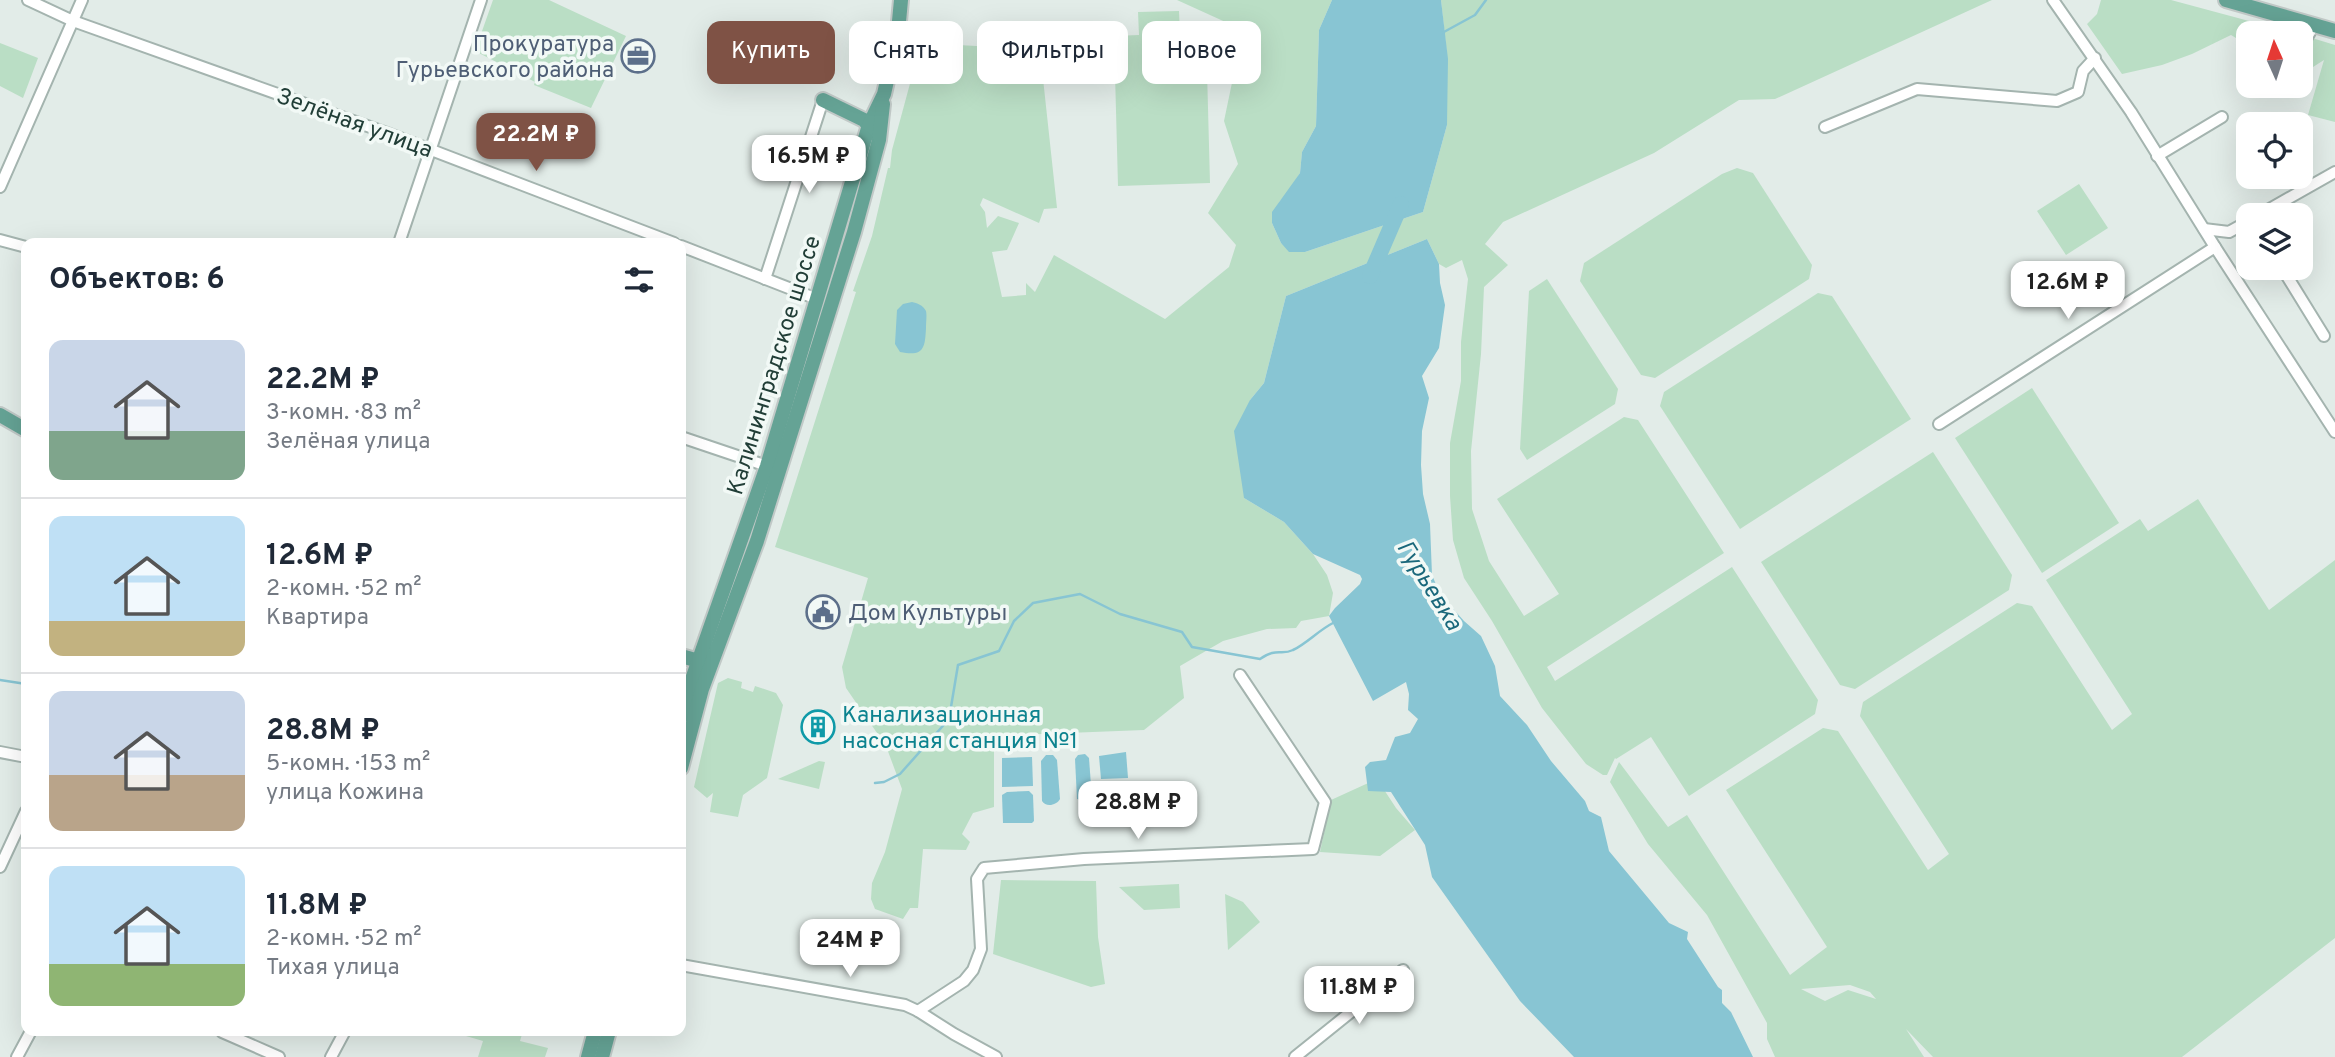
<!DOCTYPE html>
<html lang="ru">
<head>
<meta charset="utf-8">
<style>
  body { margin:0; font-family:Overpass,sans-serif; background:#f6f6f7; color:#1f2937; height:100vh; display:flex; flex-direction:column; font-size:26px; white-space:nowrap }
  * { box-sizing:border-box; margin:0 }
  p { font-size:23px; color:#747a83 }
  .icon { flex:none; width:38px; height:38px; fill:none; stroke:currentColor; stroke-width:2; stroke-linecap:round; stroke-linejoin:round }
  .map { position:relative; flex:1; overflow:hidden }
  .panel { position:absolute; left:21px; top:238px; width:665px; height:798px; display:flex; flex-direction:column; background:#fff; border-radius:14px; box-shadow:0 7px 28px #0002 }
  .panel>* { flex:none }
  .hud { position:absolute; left:707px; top:21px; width:665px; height:63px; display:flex; gap:14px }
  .needle { width:46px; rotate:357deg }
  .fabs { position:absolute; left:2236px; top:21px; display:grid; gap:14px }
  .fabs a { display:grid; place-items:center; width:77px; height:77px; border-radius:14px; background:#fff; box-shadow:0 7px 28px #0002; font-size:35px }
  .price { position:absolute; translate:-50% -60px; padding:0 16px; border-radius:14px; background:#fff; color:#222; font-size:23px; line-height:46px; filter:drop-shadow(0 2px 4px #0008) }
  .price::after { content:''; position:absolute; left:50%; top:42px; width:21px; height:16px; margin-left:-10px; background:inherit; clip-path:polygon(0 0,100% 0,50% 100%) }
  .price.on { background:#7f5245; color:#fff }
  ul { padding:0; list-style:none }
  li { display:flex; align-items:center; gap:21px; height:175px; padding:0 28px }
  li+li { border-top:2px solid #e0e1e3 }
  li span { display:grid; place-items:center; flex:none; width:196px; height:140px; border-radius:14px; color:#555 }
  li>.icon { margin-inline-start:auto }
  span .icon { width:84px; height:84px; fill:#fffc; stroke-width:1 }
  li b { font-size:30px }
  h2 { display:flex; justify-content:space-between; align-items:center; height:84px; padding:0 28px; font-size:30px }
  .tag { padding:0 24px; border-radius:14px; background:#fff; box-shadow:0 7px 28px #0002; font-size:24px; line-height:63px }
  .tag.on { background:#7f5245; color:#fff }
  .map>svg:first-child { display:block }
  .green { fill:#badec5; fill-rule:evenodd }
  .water { fill:#88c5d3 }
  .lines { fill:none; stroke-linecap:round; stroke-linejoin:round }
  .stream { stroke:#88c5d3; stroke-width:2.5 }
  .river { stroke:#88c5d3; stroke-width:16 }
  .minor-casing { stroke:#a4b4af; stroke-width:14 }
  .major-casing { stroke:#c1c9c7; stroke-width:18 }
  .minor { stroke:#fff; stroke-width:10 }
  .major { stroke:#65a395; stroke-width:14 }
  .labels { text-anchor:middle; stroke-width:7; stroke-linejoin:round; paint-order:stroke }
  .service-label { font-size:23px; fill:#4e5e75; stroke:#f2f9f6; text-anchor:end }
  .street-label { font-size:23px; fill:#213e37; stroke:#f2f9f6 }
  .culture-label { font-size:23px; fill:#0d838f; stroke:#f2f9f6; text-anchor:start }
  .water-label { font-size:24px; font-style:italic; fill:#1a687b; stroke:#f2f9f6 }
</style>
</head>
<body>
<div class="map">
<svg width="2335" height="1057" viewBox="0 0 2335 1057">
  <rect width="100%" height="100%" fill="#e2ece8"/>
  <!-- green -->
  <g class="green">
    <path d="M493 0H549L626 36 591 108 534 85 535 82 475 51Z"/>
    <path d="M1177 0H1332L1319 30 1316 126 1302 152 1300 173 1289 192 1280 201 1272 223 1281 243 1290 251 1305 252 1423 212 1447 125V55L1441 0H1992L1775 99 1739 100 1654 153 1503 222 1485 244 1508 265 1484 287 1481 354 1471 451 1472 509 1489 561 1524 616 1559 594 1497 499 1624 417 1638 420 1724 553 1547 667 1555 681 1732 567 1818 700 1815 714 1689 796 1651 737 1616 759 1615 758 1607 775H1603L1586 764 1542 708 1492 621 1464 578 1453 540 1450 496V443L1461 381V342L1468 279 1462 260 1446 268 1439 264 1427 239 1286 296 1264 383 1250 400 1244 498 1284 522 1313 554 1327 575 1333 593 1329 616 1301 621 1296 628 1267 629 1223 641 1180 666 1184 698 1144 730 994 736V807L973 813 962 834 970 842 966 850 923 849 918 908H910L903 919 875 909 871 899 872 883 885 852 902 789 886 746 846 688 842 667 868 578 775 547 850 311 856 292 853 291 872 236 888 168H890L892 150 921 43 1032 49 1033 21 1040 22 1037 23 1057 208 1044 209 1039 223 983 198 980 205 985 212 987 228 998 216 1019 223 1007 250 992 252 1002 297 1026 295V283L1035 292 1054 255 1165 319 1229 267 1236 245 1208 213 1238 164 1224 121 1243 30Z"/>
    <path d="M2101 0H2171L2294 33H2249L2246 44 2231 35 2192 54 2162 65 2122 74 2087 24 2097 14Z"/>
    <path d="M1179 11 1180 34 1206 33 1210 183 1118 186 1114 36 1139 35 1138 12Z"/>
    <path d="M2312 38 2335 45V122L2308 115 2324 60 2302 74Z"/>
    <path d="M0 43 38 58 23 98 0 86Z"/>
    <path d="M1737 168 1753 173 1812 265 1809 279 1655 378 1641 375 1580 281 1584 263 1722 174Z"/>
    <path d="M2079 184 2108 228 2066 255 2037 211Z"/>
    <path d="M1547 279 1618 389 1615 404 1527 460 1520 449 1529 291Z"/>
    <path d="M1818 293 1832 296 1911 419 1740 529 1660 406 1664 392Z"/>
    <path d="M2032 388 2119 523 2042 573 1955 438Z"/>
    <path d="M1933 452 2012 575 2009 590 1855 689 1840 685 1761 562Z"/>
    <path d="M2198 499 2269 610 2335 560V938L2182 1057H1933L1906 1029 1924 1057H1775L1767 1039V1023L1707 915 1648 844 1610 782 1619 762 1668 827 1687 815 1790 975 1827 947 1726 790 1823 728 1838 731 1928 870 1949 854 1860 716 1863 702 2017 603 2032 606 2112 730 2132 714 2046 580 2140 519 2148 531ZM1850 985 1870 992 1876 999 1848 990 1825 1001 1801 989Z"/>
    <path d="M728 678 742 682 741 688 753 692 755 686 776 693 783 705 767 778 743 795 738 817 710 812 713 793 707 798 694 787 718 683Z"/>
    <path d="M819 761 825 762 819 789 778 779Z"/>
    <path d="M1377 779 1396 808 1415 830 1380 856 1320 852 1331 800Z"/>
    <path d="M1001 880 1096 881 1098 937 1105 984 1091 987 993 954Z"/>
    <path d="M1179 884 1180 908 1144 910 1119 887Z"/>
    <path d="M1225 894 1243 902 1260 922 1228 950Z"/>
    <path d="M449 1031H523L520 1041 548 1048 545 1057H478L483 1041Z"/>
  </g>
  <!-- water -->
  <g class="water">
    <path d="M1332 0H1441L1448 59 1447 125 1423 212 1305 252H1289L1281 243 1272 223V212L1300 173 1302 152 1316 126 1319 30Z"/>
    <path d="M1427 239 1439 264 1440 283 1445 305 1439 348 1422 376 1429 398 1422 431 1421 465 1423 494 1430 524 1432 575 1440 594 1464 621 1481 636 1495 666 1500 696 1527 725 1551 761 1585 801 1589 811 1601 817 1609 851 1669 923 1688 932 1687 939 1718 987 1722 990V1003L1731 1012 1753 1057H1574L1520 1001 1432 877 1425 845 1391 792 1368 791 1365 767 1370 762 1386 760 1395 737 1410 733 1418 719 1408 710 1409 694 1406 682 1373 701 1329 616 1335 608 1360 584 1362 579 1360 575 1313 554 1284 522 1244 498 1234 431 1250 400 1264 383 1286 296Z"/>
    <path d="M912 302C917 303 923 305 926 311 927 315 926 323 926 328 925 348 924 357 900 352L895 344 897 310 903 304Z"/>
    <path d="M1126 752 1128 778 1101 779 1099 756Z"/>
    <path d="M1085 754 1089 758 1092 799 1088 802 1077 799 1075 759 1078 755Z"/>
    <path d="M1046 755H1053L1057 760 1060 799C1057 805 1046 808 1042 801L1041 761Z"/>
    <path d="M1032 757 1033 786 1002 787V758Z"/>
    <path d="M1126 790 1127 813 1103 814 1102 791Z"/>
    <path d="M1029 791 1033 795 1034 821 1032 823H1003L1002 795 1007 792Z"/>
  </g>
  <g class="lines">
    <!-- stream -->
    <g class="stream">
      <path d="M1442 33 1475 15 1486 0"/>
      <path d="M0 680 26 684"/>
      <path d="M875 783 884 782 900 774 949 719 958 665 999 651 1014 621 1033 603 1080 594 1120 614 1182 632 1192 647 1260 659C1277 647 1281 656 1293 650 1306 644 1319 630 1333 623"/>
    </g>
    <!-- river -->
    <path class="river" d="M1370 276 1401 204"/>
    <defs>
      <g id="minor">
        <path d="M28 0 73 21 387 133 674 243"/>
        <path d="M2053 0 2131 112 2215 247 2335 432"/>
        <path d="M2301 48 2314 25"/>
        <path d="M2256 90 2262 86"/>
        <path d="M1825 127 1917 89 2057 101 2078 92 2083 71 2095 58"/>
        <path d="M2157 156 2222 117"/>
        <path d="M0 187 82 0"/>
        <path d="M2259 215 2335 172"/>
        <path d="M2204 229 2229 232 2249 221"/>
        <path d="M0 240 26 247"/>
        <path d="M399 243 481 0"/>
        <path d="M681 246 817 299"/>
        <path d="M2282 268 2324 336"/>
        <path d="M765 279 823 100"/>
        <path d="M1939 424 2215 247"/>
        <path d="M681 437 767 466"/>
        <path d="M0 752 26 757"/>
        <path d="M0 867 26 811"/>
        <path d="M681 965 905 1005 918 1011 954 1034 996 1057"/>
        <path d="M918 1011 964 981 973 970 981 949 977 879 984 868 1084 859 1313 849 1325 802 1240 675"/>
        <path d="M222 1032 279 1057"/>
        <path d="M17 1057 31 1031"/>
        <path d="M331 1057 345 1031"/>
        <path d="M1295 1057 1403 970"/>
      </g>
      <g id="major">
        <path d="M2226 0 2335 31"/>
        <path d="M823 100 864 120 874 132"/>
        <path d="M0 415 26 430"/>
        <path d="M681 656 706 663"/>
        <path d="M681 717 690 685 767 466 869 125 884 94 898 32 901 0"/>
        <path d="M681 768 702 689 757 541 854 232 879 140 883 104"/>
        <path d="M588 1057 595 1031"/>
        <path d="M602 1057 609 1031"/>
      </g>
    </defs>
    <!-- minor casing -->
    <use href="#minor" class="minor-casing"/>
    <!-- major casing -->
    <use href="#major" class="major-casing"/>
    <!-- minor -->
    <use href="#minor" class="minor"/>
    <!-- major -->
    <use href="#major" class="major"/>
  </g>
  <!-- icons -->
  <defs>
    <symbol id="office-ring" viewBox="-11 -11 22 22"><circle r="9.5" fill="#f2f9f6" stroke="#5c6f8a" stroke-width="1.5"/><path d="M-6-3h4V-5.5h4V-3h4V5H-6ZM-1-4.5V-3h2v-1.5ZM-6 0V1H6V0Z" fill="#5c6f8a"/></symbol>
    <symbol id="civic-ring" viewBox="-11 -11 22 22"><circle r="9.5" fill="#f2f9f6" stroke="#5c6f8a" stroke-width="1.5"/><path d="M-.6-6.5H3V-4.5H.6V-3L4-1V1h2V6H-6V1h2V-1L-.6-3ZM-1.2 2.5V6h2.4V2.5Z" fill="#5c6f8a"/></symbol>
    <symbol id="building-ring" viewBox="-11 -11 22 22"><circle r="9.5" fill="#f2f9f6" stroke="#0f9aa8" stroke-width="1.5"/><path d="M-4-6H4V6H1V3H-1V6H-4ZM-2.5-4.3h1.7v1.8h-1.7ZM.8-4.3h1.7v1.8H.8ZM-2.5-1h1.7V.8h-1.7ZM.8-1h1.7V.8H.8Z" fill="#0f9aa8"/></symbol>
  </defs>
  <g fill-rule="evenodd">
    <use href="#office-ring" x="619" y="37" width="38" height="38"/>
    <use href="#civic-ring" x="804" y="593" width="38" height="38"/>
    <use href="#building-ring" x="799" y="708" width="38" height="38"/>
  </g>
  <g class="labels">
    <!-- service labels -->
    <g class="service-label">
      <text x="614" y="51">Прокуратура<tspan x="614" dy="26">Гурьевского района</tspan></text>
      <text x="848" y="620" text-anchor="start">Дом Культуры</text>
    </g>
    <!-- street labels -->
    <g class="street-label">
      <text transform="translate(355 122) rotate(20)" y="8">Зелёная улица</text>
      <text transform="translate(773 365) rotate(-73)" y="8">Калининградское шоссе</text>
    </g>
    <!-- culture labels -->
    <g class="culture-label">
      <text x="842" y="722">Канализационная<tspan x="842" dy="26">насосная станция №1</tspan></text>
    </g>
    <!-- water labels -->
    <g class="water-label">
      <text transform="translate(1430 585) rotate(58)" y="8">Гурьевка</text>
    </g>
  </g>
</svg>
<div class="fabs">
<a><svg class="needle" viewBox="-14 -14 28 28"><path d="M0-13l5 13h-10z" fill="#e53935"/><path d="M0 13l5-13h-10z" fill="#747a83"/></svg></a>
<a><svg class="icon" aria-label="locate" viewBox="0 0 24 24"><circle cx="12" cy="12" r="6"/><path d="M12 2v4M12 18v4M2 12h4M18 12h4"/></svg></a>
<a><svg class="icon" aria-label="layers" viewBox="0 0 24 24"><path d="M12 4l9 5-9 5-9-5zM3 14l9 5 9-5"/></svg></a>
</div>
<b class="price on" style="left:536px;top:173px">22.2M ₽</b>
<b class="price" style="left:809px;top:195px">16.5M ₽</b>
<b class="price" style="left:2068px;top:321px">12.6M ₽</b>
<b class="price" style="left:1138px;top:841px">28.8M ₽</b>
<b class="price" style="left:850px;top:979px">24M ₽</b>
<b class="price" style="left:1359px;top:1026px">11.8M ₽</b>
<div class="hud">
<a class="tag on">Купить</a>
<a class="tag">Снять</a>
<a class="tag">Фильтры</a>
<a class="tag">Новое</a>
</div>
<section class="panel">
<h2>Объектов: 6<svg class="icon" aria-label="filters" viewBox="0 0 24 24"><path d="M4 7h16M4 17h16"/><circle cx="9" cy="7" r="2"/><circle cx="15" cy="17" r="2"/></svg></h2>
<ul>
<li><span style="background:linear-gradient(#c9d6e8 65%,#7fa58c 0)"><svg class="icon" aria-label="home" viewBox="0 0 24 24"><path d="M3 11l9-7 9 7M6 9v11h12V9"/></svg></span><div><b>22.2M ₽</b><p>3-комн. · 83 m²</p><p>Зелёная улица</p></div></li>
<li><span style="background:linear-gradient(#bfe0f5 75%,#c2b280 0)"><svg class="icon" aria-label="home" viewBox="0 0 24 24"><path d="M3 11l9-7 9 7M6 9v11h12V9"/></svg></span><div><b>12.6M ₽</b><p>2-комн. · 52 m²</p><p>Квартира</p></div></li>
<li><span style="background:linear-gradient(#c9d6e8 60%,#b9a48a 0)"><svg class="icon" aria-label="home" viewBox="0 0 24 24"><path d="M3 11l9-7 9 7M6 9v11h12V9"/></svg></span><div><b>28.8M ₽</b><p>5-комн. · 153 m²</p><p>улица Кожина</p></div></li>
<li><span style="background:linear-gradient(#bfe0f5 70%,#8fb573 0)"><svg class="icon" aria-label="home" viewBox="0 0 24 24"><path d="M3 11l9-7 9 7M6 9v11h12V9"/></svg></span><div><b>11.8M ₽</b><p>2-комн. · 52 m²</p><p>Тихая улица</p></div></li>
</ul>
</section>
</div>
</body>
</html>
